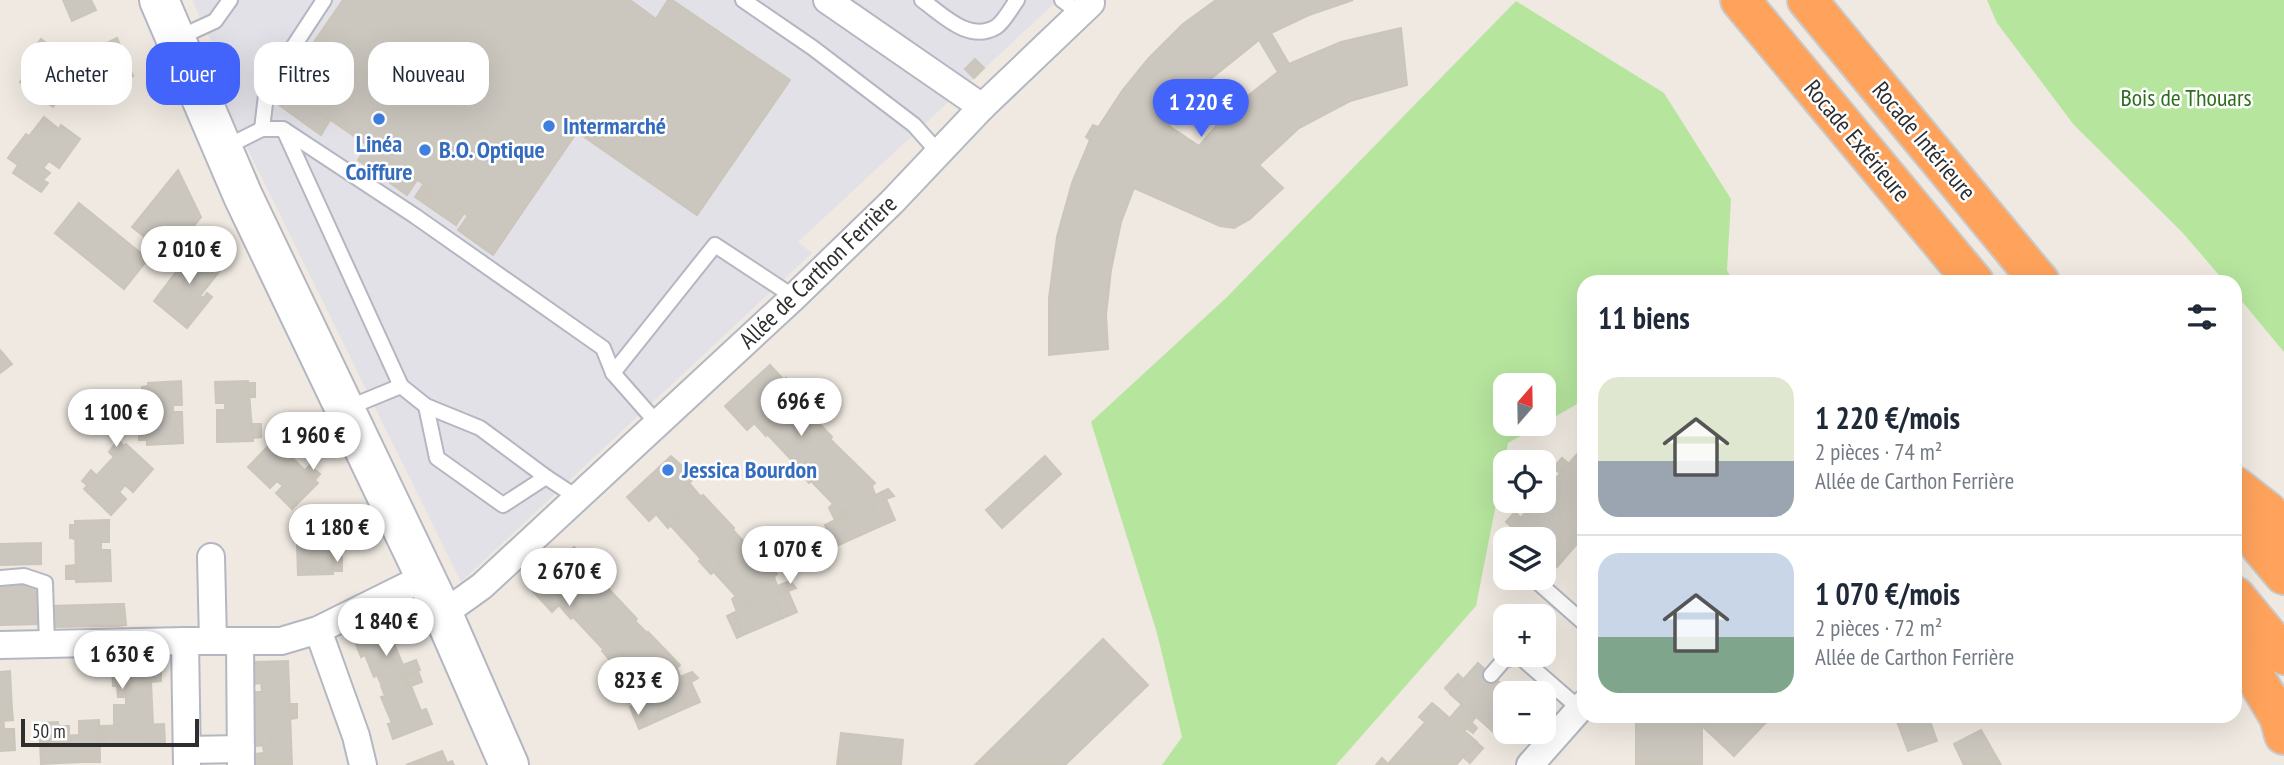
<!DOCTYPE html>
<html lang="fr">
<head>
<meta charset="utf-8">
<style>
  body { margin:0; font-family:"PT Sans Narrow",sans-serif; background:#f2f2f3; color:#1f2937; height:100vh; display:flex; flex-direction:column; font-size:26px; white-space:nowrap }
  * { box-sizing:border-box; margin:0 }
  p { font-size:23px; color:#747a83 }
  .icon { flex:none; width:38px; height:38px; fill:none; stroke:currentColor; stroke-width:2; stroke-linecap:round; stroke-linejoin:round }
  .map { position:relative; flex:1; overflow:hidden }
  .drawer { position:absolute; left:1577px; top:275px; width:665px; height:448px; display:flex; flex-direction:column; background:#fff; border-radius:21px; box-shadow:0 7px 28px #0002 }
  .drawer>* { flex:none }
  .banner { position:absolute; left:21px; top:42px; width:665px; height:63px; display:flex; gap:14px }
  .needle { width:46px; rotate:20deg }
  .fabs { position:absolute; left:1493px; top:373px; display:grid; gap:14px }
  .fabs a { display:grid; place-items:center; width:63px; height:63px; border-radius:14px; background:#fff; box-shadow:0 7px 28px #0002; font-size:35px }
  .scale { position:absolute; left:21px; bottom:18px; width:178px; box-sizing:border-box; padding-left:7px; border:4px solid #2e2e2e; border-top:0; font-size:19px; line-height:24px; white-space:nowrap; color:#2e2e2e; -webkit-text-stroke:5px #fff; paint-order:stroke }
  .price { position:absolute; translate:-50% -60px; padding:0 16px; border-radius:24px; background:#fff; color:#222; font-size:23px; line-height:46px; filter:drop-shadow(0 2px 4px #0008) }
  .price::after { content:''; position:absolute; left:50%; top:42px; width:21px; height:16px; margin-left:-10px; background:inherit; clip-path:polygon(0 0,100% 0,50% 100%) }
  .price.current { background:#4264fb; color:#fff }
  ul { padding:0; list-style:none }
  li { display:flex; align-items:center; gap:21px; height:175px; padding:0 21px }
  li+li { border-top:2px solid #e0e1e3 }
  li span { display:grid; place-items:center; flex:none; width:196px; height:140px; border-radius:21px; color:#555 }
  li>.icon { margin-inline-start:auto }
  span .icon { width:84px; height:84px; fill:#fffc; stroke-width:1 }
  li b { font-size:30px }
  h2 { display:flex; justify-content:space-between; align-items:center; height:84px; padding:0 21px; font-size:30px }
  .chip { padding:0 24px; border-radius:21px; background:#fff; box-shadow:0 7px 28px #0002; font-size:24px; line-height:63px }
  .chip.current { background:#4264fb; color:#fff }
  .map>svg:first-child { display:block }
  .industrial { fill:#e3e1e8 }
  .green { fill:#b6e59e }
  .building { fill:#cbc7bf; stroke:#cbc5ba; stroke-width:2; fill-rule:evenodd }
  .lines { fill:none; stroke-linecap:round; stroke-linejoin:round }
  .lane-casing { stroke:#b4b7c1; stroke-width:18 }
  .street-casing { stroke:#b4b7c1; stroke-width:30 }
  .secondary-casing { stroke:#b4b7c1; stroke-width:42 }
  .highway-casing { stroke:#c9c9c9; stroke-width:42 }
  .lane { stroke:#fff; stroke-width:14 }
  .street { stroke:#fff; stroke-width:26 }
  .secondary { stroke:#fff; stroke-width:38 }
  .highway { stroke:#ffa35c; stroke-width:38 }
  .shop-dot { fill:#3f7fe0; stroke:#fff; stroke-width:2.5 }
  .labels { text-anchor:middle; stroke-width:5; stroke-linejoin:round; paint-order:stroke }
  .park-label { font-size:24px; fill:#2c6e1b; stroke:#fff }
  .shop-label { font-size:24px; font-weight:bold; fill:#366cbe; stroke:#fff; text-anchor:start }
  .street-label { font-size:24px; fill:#2e2e2e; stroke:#fff }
</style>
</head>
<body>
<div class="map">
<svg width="2284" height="765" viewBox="0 0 2284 765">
  <rect width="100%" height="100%" fill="#efe9e1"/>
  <!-- industrial -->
  <path class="industrial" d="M192 0H1058L798 242 812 253 461 582 226 105 234 91Z"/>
  <!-- green -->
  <g class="green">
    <path d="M1987 0H2284V352L2235 293V282H2225L2182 232 2074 125 1997 23Z"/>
    <path d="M1516 1 1664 93 1731 199 1727 270 1733 282H1584V400L1544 423V385H1505V424H1542L1508 443 1476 606 1336 765H1162L1182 737 1157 633 1091 422 1226 298Z"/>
  </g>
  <!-- building -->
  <g class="building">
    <path d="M63 0H91L96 10 72 21Z"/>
    <path d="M343 0H630L656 19 668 0H672L790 80 697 215 577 132 493 255 458 230 468 216 459 209 454 216 424 195 429 188 283 87Z"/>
    <path d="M1216 0H1353L1309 15 1271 33 1289 64 1341 42 1401 28 1407 85 1350 101 1299 128 1259 165 1283 188 1250 219 1234 228 1220 226 1134 188 1121 222 1111 270 1106 315 1108 349 1049 355V298L1057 237 1072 183 1090 140 1122 91 1148 59 1183 24ZM1259 40 1278 72 1230 110 1199 146 1169 126 1208 81Z"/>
    <path d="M117 38 133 76 106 88 89 51Z"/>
    <path d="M41 39 81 70 69 86 29 54Z"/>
    <path d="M975 59 984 68 974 78 965 69Z"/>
    <path d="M28 71 45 84 36 95 20 82Z"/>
    <path d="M45 84 61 97 53 107 36 95Z"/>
    <path d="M283 87 330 120 321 135 275 102Z"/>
    <path d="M44 117 59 129 61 125 80 139 59 168 49 161 43 168 50 173 43 180 48 183 41 192 13 173 22 159 13 151 26 134 29 136Z"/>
    <path d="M1093 125 1098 127 1090 140 1086 137Z"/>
    <path d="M368 146 417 180 407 195 358 160Z"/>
    <path d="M13 151 22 159 18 165 8 158Z"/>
    <path d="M178 170 201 217 169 256 132 227Z"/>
    <path d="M423 185 429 188 424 195 454 216 459 209 464 213 456 225 415 197Z"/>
    <path d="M79 203 148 259 124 289 55 233Z"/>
    <path d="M202 238 218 273 200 296 203 298 207 293 212 297 187 328 154 301Z"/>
    <path d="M211 257 223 267 218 273Z"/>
    <path d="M0 350 12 364 0 373Z"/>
    <path d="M770 365 784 380 786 378 793 386 787 392 799 405 801 404 832 437 830 439 875 483 842 513 811 481 817 474 806 461 799 468 768 435 775 428 763 415 747 430 725 406Z"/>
    <path d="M181 381 182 405H173V412H182L183 443 147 445 146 405 149 404 148 383Z"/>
    <path d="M248 381 253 441 217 442V410H225V403H216L215 382Z"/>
    <path d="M248 383H255V397H249Z"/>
    <path d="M148 386 149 401H142V387Z"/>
    <path d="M763 415 775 428 766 436 754 423Z"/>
    <path d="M252 424H261V437L253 438Z"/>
    <rect x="139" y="427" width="8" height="13"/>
    <path d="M281 437 291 447 286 452 276 443Z"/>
    <path d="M118 440 124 446 114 457 109 452Z"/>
    <path d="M274 440 318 483 292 509 276 493 283 486 277 481 270 488 248 467Z"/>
    <path d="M126 444 153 469 133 492 125 485 119 492 126 499 111 515 84 489Z"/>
    <path d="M1584 446V536L1557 567 1544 555V539H1525L1512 528 1536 500H1544V492Z"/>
    <path d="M671 456 695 478 689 483 701 497 703 495 734 528 733 530 744 542 746 541 777 574 744 605 713 571 720 565 708 553 701 559 671 526 677 519 665 506 649 521 627 497Z"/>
    <path d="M1045 456 1061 474 1002 528 986 510Z"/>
    <path d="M1562 458 1568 463 1560 473 1553 468Z"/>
    <path d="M806 461 817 474 809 483 797 469Z"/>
    <path d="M310 465 320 474 315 480 305 470Z"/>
    <path d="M91 470 96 475 87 485 82 481Z"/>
    <path d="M872 486 878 503 886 499 895 520 881 526 872 504 835 520 829 508 833 504 842 513Z"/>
    <path d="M888 489 894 496 886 499 882 492Z"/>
    <path d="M882 492 886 499 878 503 875 495Z"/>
    <path d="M872 504 881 526 841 544 831 522Z"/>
    <path d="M665 506 677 519 668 528 656 514Z"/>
    <path d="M1515 512 1521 518 1513 528 1506 522Z"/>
    <path d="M296 514H330L333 574 298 575 297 545H306V537H297Z"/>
    <path d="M336 517 337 530H331L330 518Z"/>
    <path d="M109 520V542H101V550H110L111 581 76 582 75 521Z"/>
    <path d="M831 522 841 544 834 547 825 525Z"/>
    <path d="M70 525H75V539L70 538Z"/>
    <path d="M41 543V564L0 565V544Z"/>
    <path d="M574 547 588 562 590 560 598 568 592 574 604 587 606 586 637 619 635 621 647 633 648 632 680 665 647 696 616 662 622 656 611 644 604 650 573 617 580 610 567 597 552 612 530 588Z"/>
    <path d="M708 553 720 565 711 574 699 561Z"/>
    <rect x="333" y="557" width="9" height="14"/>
    <path d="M76 565V579H66V566Z"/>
    <path d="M774 577 780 594 788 591 797 612 783 618 774 596 737 612 732 599 736 596 744 605Z"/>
    <path d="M790 581 796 588 788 591 785 583Z"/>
    <path d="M785 583 788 591 780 594 777 586Z"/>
    <path d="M0 585H41V624L0 625Z"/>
    <path d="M774 596 783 618 743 635 733 613Z"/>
    <path d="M567 597 580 610 571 619 559 605Z"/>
    <path d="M118 604V626L50 627V606Z"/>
    <path d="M118 604H124L126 625 118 626Z"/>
    <path d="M733 613 743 635 737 638 727 616Z"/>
    <path d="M393 629 398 642 394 644 403 665 416 660 420 670 382 686 377 675 374 677 365 655 361 657 356 644Z"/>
    <path d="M1103 639 1148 685 1065 765H975Z"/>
    <path d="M611 644 622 656 614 665 602 651Z"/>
    <path d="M288 661 292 765H255V754L264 753 263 745H270L269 723H254L253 692H262L261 683 253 684 252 662Z"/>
    <path d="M1478 663 1511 693H1505V710L1489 728 1450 694Z"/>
    <path d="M154 664V667H161V681L151 682 153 725H114V705H126V686H113L112 666Z"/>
    <path d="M677 668 683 685 691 682 700 702 686 708 677 686 640 702 634 690 638 686 647 696Z"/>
    <path d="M10 671 12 710H3L4 729H14L15 750 0 751V672Z"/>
    <path d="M418 671 422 682 408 687 404 677Z"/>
    <path d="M692 672 698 678 691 682 687 674Z"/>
    <path d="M687 674 691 682 683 685 680 677Z"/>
    <path d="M1458 674 1464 680 1451 694 1445 688Z"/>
    <path d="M404 677 408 687 411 686 421 711 426 709 432 724 393 739 388 724 392 723 381 697 385 696 381 686Z"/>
    <path d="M117 686H126V697H118Z"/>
    <path d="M677 686 686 708 646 726 636 704Z"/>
    <path d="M1432 703 1438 708 1425 722 1419 717Z"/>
    <path d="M289 704H297V718L290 719Z"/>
    <path d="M636 704 646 726 639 729 630 707Z"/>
    <path d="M1462 704 1476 717 1464 731 1450 718Z"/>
    <path d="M1438 708 1477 742 1463 757 1456 765H1387Z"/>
    <path d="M3 710H12L13 720 3 721Z"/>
    <path d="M1502 714 1505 717V723L1495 734 1489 728Z"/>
    <path d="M1636 716H1772L1734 756 1702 726V764H1636Z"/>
    <path d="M1895 716H1928L1937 741 1908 751Z"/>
    <path d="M99 720 100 757H80V762L41 764 39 723 58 722 59 736 79 735V721Z"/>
    <path d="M1471 722 1477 728 1473 733 1466 728Z"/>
    <path d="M254 723H269L270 745 255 746Z"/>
    <path d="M164 724 165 743 105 745 104 726Z"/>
    <path d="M58 726H69V735L59 736Z"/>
    <path d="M99 726H104L105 745 100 746Z"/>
    <path d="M1981 730 2001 765H1964L1954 744Z"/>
    <path d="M841 733 903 740 901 765H837Z"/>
    <path d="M1476 742 1483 748 1470 763 1463 757Z"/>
    <path d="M442 751 447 763 452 761 454 765H406Z"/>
    <rect x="80" y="757" width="20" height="5"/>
    <path d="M1382 758 1388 764 1376 765Z"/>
  </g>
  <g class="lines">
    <defs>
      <g id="lane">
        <path d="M743 0 813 48 914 125 938 152"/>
        <path d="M922 0C943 15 969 43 996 27 1004 22 1011 8 1017 0"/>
        <path d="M1062 0 1080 13"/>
        <path d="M178 38 215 21 230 0"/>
        <path d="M262 129 267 87 324 0"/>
        <path d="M284 130 401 386"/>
        <path d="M224 148 262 129H283L415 216 603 348 613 373 657 423"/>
        <path d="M613 373 715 245 794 297"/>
        <path d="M426 406 437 458 503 505 546 477 578 498"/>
        <path d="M345 409 401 386 426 406 480 428 546 477"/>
        <path d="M0 578 24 576 45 583 47 644"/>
        <path d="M1533 578 1584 623"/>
        <path d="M1491 675 1504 660 1519 656 1580 709"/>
      </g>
      <g id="street">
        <path d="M827 0 982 107"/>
        <path d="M211 557 213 641"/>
        <path d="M443 614 482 586 794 297 892 202 982 107 1091 3"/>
        <path d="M318 630 356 736 363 765"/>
        <path d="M185 641 187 765"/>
        <path d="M240 641 241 765"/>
        <path d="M0 645 185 641H281L318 630 425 577"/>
        <path d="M187 750 241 749"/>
        <path d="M1530 765 1584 704"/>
      </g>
      <path id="secondary" d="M159 0 243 196 443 614 509 765"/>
      <g id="highway">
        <path d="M1740 0 1974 282"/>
        <path d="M1807 0 2040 282"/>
        <path d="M2235 486 2267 511 2284 530"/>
        <path d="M2235 516 2284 575"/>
        <path d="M2235 596 2284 655"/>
        <path d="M2235 644 2279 717 2284 735"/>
      </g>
    </defs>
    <!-- lane casing -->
    <use href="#lane" class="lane-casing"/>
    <!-- street casing -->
    <use href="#street" class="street-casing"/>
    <!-- secondary casing -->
    <use href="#secondary" class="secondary-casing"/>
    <!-- highway casing -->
    <use href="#highway" class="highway-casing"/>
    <!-- lane -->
    <use href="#lane" class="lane"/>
    <!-- street -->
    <use href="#street" class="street"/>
    <!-- secondary -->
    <use href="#secondary" class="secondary"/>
    <!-- highway -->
    <use href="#highway" class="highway"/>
  </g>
  <!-- markers -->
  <g class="shop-dot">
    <circle cx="379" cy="119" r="7"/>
    <circle cx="549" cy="126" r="7"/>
    <circle cx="425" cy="150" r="7"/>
    <circle cx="668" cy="470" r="7"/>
  </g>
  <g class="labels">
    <!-- park labels -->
    <g class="park-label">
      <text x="2186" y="106">Bois de Thouars</text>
    </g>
    <!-- shop labels -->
    <g class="shop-label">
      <text x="563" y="134">Intermarché</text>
      <text x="379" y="152" text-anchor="middle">Linéa<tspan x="379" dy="28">Coiffure</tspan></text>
      <text x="439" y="158">B.O. Optique</text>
      <text x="682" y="478">Jessica Bourdon</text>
    </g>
    <!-- street labels -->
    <g class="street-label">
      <text transform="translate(1857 141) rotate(50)" y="8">Rocade Extérieure</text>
      <text transform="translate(1924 141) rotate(50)" y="8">Rocade Intérieure</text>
      <text transform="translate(818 272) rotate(-44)" y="8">Allée de Carthon Ferrière</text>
    </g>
  </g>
</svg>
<div class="fabs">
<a><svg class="needle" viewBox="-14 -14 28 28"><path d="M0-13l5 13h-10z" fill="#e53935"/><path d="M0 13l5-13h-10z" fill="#747a83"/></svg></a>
<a><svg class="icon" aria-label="locate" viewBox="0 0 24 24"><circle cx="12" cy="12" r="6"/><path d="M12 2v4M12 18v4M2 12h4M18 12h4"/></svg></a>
<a><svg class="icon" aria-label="layers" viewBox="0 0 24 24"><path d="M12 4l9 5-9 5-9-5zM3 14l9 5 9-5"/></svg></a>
<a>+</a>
<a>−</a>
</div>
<div class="scale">50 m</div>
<b class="price current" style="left:1201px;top:139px">1 220 €</b>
<b class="price" style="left:189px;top:286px">2 010 €</b>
<b class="price" style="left:801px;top:438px">696 €</b>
<b class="price" style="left:116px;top:449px">1 100 €</b>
<b class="price" style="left:313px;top:472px">1 960 €</b>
<b class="price" style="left:337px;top:564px">1 180 €</b>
<b class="price" style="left:790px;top:586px">1 070 €</b>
<b class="price" style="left:569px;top:608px">2 670 €</b>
<b class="price" style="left:386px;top:658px">1 840 €</b>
<b class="price" style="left:122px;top:691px">1 630 €</b>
<b class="price" style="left:638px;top:717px">823 €</b>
<div class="banner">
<a class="chip">Acheter</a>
<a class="chip current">Louer</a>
<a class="chip">Filtres</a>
<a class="chip">Nouveau</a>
</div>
<section class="drawer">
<h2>11 biens<svg class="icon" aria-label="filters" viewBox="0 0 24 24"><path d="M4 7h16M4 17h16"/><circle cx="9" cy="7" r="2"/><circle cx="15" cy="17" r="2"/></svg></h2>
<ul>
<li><span style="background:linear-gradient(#dfe7d0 60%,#9aa5b1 0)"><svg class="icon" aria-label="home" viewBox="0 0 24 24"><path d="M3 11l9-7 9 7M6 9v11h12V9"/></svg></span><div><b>1 220 €/mois</b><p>2 pièces · 74 m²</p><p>Allée de Carthon Ferrière</p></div></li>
<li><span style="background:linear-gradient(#c9d6e8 60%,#7fa58c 0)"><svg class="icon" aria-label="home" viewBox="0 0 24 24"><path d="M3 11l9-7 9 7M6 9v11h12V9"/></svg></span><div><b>1 070 €/mois</b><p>2 pièces · 72 m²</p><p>Allée de Carthon Ferrière</p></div></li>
</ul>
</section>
</div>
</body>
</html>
